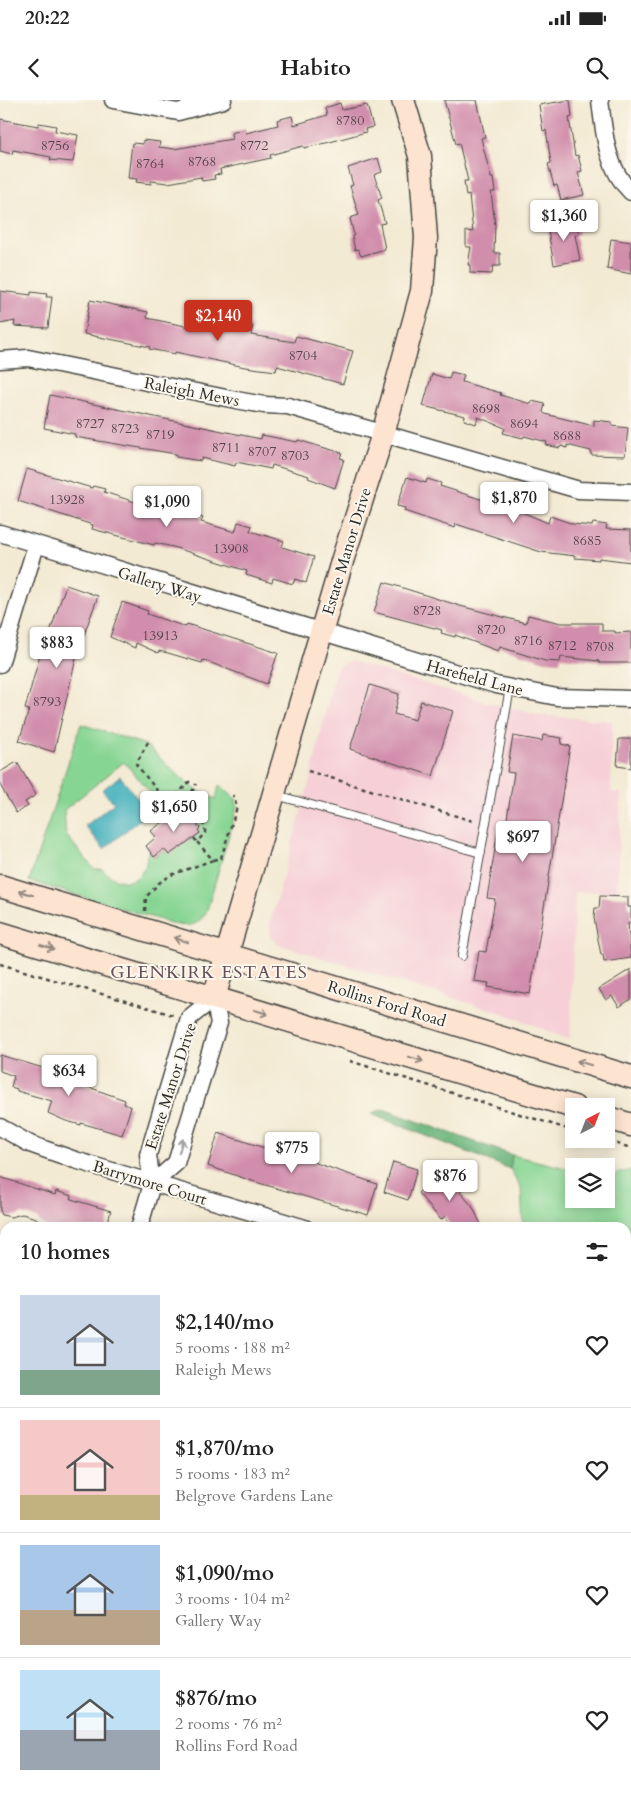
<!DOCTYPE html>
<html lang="en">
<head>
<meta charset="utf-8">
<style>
  body { margin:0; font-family:Cardo,serif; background:#f6f6f6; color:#222; height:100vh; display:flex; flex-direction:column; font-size:19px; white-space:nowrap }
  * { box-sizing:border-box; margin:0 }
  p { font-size:16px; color:#767676 }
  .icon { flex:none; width:28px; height:28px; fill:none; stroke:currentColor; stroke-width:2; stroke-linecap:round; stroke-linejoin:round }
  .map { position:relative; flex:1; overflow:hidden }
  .details { position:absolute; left:0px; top:1122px; width:631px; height:571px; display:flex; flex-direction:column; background:#fff; border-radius:15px 15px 0 0; box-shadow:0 2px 12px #0003 }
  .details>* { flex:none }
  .needle { width:32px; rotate:42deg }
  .buttons { position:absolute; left:565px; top:998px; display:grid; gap:10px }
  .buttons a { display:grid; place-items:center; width:50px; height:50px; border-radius:0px; background:#fff; box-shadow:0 2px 12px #0003; font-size:25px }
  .price { position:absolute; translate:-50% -42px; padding:0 11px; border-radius:5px; background:#fff; color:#222; font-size:16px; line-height:32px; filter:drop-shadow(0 1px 2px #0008) }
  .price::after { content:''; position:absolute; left:50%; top:30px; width:15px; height:11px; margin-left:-8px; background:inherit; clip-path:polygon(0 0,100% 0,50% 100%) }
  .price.current { background:#c8321e; color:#fff }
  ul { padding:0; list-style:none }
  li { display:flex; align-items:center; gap:15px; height:125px; padding:0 20px }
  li+li { border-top:1px solid #e0e0e0 }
  li span { display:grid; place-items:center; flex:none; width:140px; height:100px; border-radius:0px; color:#555 }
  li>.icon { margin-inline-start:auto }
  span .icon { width:60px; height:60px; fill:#fffc; stroke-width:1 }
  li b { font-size:21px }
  h2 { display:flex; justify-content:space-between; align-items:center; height:60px; padding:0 20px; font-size:21px }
  .status { display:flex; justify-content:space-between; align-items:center; height:35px; padding:0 25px; background:#fff; direction:ltr }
  .status svg { height:14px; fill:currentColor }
  header { display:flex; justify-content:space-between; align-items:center; height:65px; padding:0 20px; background:#fff; font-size:22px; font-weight:800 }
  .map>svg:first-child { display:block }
  .built { fill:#f6cfd7 }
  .green { fill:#87d593; stroke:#59805f; fill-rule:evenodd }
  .forest { fill:#6db67d; stroke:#4c7054 }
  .water { fill:#40afbb; stroke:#366d73 }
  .building { fill:#d18eac }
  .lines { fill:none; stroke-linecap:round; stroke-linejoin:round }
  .lane-casing { stroke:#494844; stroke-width:10 }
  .street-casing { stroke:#494844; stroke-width:19 }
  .secondary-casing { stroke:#494844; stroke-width:25 }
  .path { stroke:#494844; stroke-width:2.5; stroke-dasharray:4 4; stroke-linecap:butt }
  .lane { stroke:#fff; stroke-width:8 }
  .street { stroke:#fff; stroke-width:16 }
  .secondary { stroke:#fde4d1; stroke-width:22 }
  .oneway { stroke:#94887e }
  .oneway2 { stroke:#a0a0a0 }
  .labels { text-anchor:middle; stroke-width:4; stroke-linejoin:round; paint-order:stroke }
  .number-label { font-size:14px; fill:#54444b }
  .street-label { font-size:16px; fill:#2b2b2b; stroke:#fbf7ec }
  .neighbourhood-label { font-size:18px; letter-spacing:1px; fill:#654e58; stroke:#fbf7ec }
</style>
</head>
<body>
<div class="status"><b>20:22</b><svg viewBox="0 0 49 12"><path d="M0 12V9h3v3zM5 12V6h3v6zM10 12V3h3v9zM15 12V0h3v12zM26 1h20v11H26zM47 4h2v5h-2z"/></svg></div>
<header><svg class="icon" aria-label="back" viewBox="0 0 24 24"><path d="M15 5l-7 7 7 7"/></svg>Habito<svg class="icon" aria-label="search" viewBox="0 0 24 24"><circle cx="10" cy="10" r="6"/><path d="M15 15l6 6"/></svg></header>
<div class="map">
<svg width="631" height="1693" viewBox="0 0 631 1693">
  <rect width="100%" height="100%" fill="#fbf7ec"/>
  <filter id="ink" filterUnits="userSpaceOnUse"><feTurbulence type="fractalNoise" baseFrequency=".02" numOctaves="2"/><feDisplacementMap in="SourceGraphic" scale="10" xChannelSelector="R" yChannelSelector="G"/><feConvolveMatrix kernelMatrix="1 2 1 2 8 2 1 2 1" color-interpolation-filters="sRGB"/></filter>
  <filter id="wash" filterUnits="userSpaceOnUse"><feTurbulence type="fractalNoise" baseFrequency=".0096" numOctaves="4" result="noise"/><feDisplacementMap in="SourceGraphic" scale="20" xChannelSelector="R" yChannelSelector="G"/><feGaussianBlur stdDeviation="1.12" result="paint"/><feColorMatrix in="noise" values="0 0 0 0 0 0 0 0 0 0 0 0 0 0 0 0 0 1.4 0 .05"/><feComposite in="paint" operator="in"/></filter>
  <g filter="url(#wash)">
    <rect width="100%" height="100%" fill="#f3ead3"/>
    <!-- built -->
    <path class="built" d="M351 561 493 604 539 615 612 621 611 692 621 693 617 792H575L570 940 508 915 277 844 270 837V823L310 680 335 572 340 565Z"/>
    <!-- green -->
    <g class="green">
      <path d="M81 624 146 645 180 677 198 691 216 699 219 685 236 699 237 707 207 810C201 823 193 827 178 825L29 781ZM124 662 169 714 174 710 200 728 198 730 200 733 189 741 186 738 154 757 149 750C145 756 148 763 144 769 134 788 114 782 102 769H94L66 735 64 710Z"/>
      <path d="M512 1055 574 1070V1099H606V1077L631 1070V1300L626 1304V1128L523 1127 521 1088 510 1069Z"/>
    </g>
    <!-- forest -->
    <path class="forest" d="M383 1009 512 1055 510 1069 371 1014Z"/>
    <!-- water -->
    <path class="water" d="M120 676 151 716 148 718 145 715 104 749 85 726 114 703 102 690Z"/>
    <g id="blocks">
      <!-- building -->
      <g class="building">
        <path d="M444 0H477L485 37 481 38 491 78H493L495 92H491L495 125 494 153H500V166H493L492 174 470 173V165H468L471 147H466V131L473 132 469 95 466 96 464 81H468L459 43 456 44Z"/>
        <path d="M570 0 572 17 569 18 575 56 578 55 582 71 578 72 584 95 561 100 557 85 554 86 548 64 551 63 546 30 543 31 539 5Z"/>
        <path d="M340 3 342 10 367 5 373 27 365 29 366 32 330 42 304 48 303 46 270 55 271 58 220 69 221 74 214 75 215 79 202 81 201 77 168 83 151 81V84L136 82 137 79 128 78 132 43 143 44V40L160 42 159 47 174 49 232 39 231 33 245 29 246 33 278 25 277 20 292 16 294 25 327 15 325 8Z"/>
        <path d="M0 19 38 26 39 23 56 26 55 31 78 35 73 62 50 60 51 57 13 50 12 54 0 51Z"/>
        <path d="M378 58 382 72 374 75 382 98 378 100 385 123 380 124 385 149 361 156 358 149 355 150 352 136 354 135 350 118 359 115 350 86 353 85 348 68Z"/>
        <path d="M575 119 579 134 575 135 580 160 554 165 547 125Z"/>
        <path d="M611 139 631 142V174L607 169Z"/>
        <path d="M0 191 31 195V192L47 194 46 197H52L48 228 14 226 15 221 0 224Z"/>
        <path d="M90 200 148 212 147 218 190 227 191 221 201 223 204 216 214 218 220 224 239 227 242 224 253 226 251 235 294 242 296 236 353 251 343 284 277 266 276 271 245 267 175 252V254L149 249 150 247 84 234Z"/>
        <path d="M451 272 464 275 462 282 501 293 500 295 531 304 532 301 545 304 543 312 545 314 594 326V320L612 322V326L628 328 625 356 591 355V351L567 345V348L561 346 560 348 546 345 547 342 524 336 523 338 503 333 505 328 478 317 476 324 464 320 465 316 423 306 432 274 449 279Z"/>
        <path d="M50 295 251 337 261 339 262 335 297 342 298 340 342 353 340 358 344 359 335 388 308 378 309 376 272 365 271 369 236 362 235 366 202 358 201 361 176 357V354L75 337V334L44 328Z"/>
        <path d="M27 369 92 388 93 386 105 389 104 392 135 402 137 396 150 401 149 403 168 409 170 407 177 409 203 418 201 422 235 432 238 422 252 426 250 431 284 441 282 447 314 457 306 483 295 479 293 484 273 478 272 483 246 475 247 471 173 447 155 443 154 445 92 429 93 425 18 401Z"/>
        <path d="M407 377 426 383 427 379 441 383 440 386 508 408 509 404 523 409 522 412 548 423 550 416 573 424 592 426 593 423 607 425 606 429 631 430V462L599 458V460L575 458 576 456 541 452 456 424 455 428 404 411 405 408 397 406Z"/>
        <path d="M384 482 460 506 526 523 528 515 561 523H602V531H615V533L631 532V563H599V561L561 557 560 562 545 561 500 547 498 551 455 535V537L441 533 442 530 374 512Z"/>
        <path d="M66 485 98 496 77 554 54 652 19 641 29 610 25 609 41 551 43 552Z"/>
        <path d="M122 502 148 511 147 514 186 527 187 524 278 553 267 584 203 560 202 563 168 553 159 551 158 553 136 543 135 548 110 537Z"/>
        <path d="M370 585 399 594 394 614 415 620 421 601 453 611 433 676 350 649Z"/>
        <path d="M543 635 562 638 561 644 570 646 530 894 488 887 489 883 474 881 479 851 486 852 495 799 487 798 499 724 506 725 514 673 507 672 513 636 542 641Z"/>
        <path d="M619 639H631V668L617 666Z"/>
        <path d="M17 662 36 695 25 702 28 706 16 713 0 685V672Z"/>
        <path d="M183 707 200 728 198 730 200 733 169 755 164 749 154 757 146 746 156 737 151 731Z"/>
        <path d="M600 796 628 797V807H631V823H628L631 858 604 862 603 855H601L594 818 595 808H599Z"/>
        <path d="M631 869V899L619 907 612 896 606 900 599 889Z"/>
        <path d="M0 955 53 971 51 977 76 986 77 983 125 1000 124 1004 131 1007 122 1035 81 1023V1025L66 1021 48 1013 52 1001 17 991V989L11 987 14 976 0 971Z"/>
        <path d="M218 1033 293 1057 303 1051 313 1054 316 1063 377 1084 368 1115 252 1081 208 1066Z"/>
        <path d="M393 1062 417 1069 408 1100 384 1092Z"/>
        <path d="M441 1071 445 1076 458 1077 466 1086 460 1092 472 1106 483 1128H451L445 1116 441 1120 418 1093Z"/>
        <path d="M0 1077 55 1095 56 1091 72 1096 71 1099 111 1111 106 1128H47L36 1118 22 1114 11 1117 2 1115 0 1110Z"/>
      </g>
    </g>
  </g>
  <g filter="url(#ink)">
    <use href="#blocks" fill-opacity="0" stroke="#494844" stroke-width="1"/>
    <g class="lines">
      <defs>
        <g id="lane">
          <path d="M276 695 481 753"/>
          <path d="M462 856 510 588"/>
        </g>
        <g id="street">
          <path d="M113 0 178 12 223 0"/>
          <path d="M600 0C604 32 606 68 631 92"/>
          <path d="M0 260 28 258 236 300 264 305 288 306 579 390 631 392"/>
          <path d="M0 433 496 585 557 597 631 599"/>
          <path d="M0 564 36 445"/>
          <path d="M0 1027 30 1044 75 1060 305 1128"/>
          <path d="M139 1128 152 1084 148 1055 189 918 214 898 219 923 176 1063 152 1084"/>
          <path d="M0 1249 5 1251"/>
          <path d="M626 1432 631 1429"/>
          <path d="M0 1451 5 1454"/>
          <path d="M0 1507 5 1496"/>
          <path d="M255 1689 258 1693"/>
          <path d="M200 1693 206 1689"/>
        </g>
        <g id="secondary">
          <path d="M0 786 631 977"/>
          <path d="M0 833 574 1007"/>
          <path d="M214 898 343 458 383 334 422 191 426 138 420 56 403 0"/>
          <path d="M606 1017 631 1025"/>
        </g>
      </defs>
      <!-- lane casing -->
      <use href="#lane" class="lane-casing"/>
      <!-- street casing -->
      <use href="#street" class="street-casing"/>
      <!-- secondary casing -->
      <use href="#secondary" class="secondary-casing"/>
      <!-- path -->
      <g class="path">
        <path d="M148 642 136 664 168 704 190 681"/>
        <path d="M308 671 476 722"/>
        <path d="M163 708 168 704"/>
        <path d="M194 738 197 742"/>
        <path d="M213 760 221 758 237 707 233 695"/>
        <path d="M145 811 146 797 159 783 171 775 213 760 197 742 205 733V726L187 702 196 684"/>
        <path d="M0 864 173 915"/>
        <path d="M350 961 574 1031"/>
        <path d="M601 1039 631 1048"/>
      </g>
      <!-- lane -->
      <use href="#lane" class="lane"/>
      <!-- street -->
      <use href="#street" class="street"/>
      <!-- secondary -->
      <use href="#secondary" class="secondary"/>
    </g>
    <!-- one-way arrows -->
    <defs><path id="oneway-shaft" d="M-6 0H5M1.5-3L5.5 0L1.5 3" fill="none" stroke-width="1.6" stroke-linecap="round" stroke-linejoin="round" transform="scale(1.25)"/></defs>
    <g class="oneway">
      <use href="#oneway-shaft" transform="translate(26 793) rotate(-163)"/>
      <use href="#oneway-shaft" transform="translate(181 840) rotate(-163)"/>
      <use href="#oneway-shaft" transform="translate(47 847) rotate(17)"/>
      <use href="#oneway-shaft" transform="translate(261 912) rotate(17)"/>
      <use href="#oneway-shaft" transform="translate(416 959) rotate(17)"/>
      <use href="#oneway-shaft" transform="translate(584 963) rotate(-163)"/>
    </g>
    <use class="oneway2" href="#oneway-shaft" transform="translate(181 1046) rotate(-73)"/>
  </g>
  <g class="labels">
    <!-- number labels -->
    <g class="number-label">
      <text x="350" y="25">8780</text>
      <text x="55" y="50">8756</text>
      <text x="254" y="50">8772</text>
      <text x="202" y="66">8768</text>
      <text x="150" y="68">8764</text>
      <text x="303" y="260">8704</text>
      <text x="486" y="313">8698</text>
      <text x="90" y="328">8727</text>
      <text x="524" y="328">8694</text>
      <text x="125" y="333">8723</text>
      <text x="160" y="339">8719</text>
      <text x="567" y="340">8688</text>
      <text x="226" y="352">8711</text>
      <text x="262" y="356">8707</text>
      <text x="295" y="360">8703</text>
      <text x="67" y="404">13928</text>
      <text x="587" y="445">8685</text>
      <text x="231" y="453">13908</text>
      <text x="427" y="515">8728</text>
      <text x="491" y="534">8720</text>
      <text x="160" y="540">13913</text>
      <text x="528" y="545">8716</text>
      <text x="562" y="550">8712</text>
      <text x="600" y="551">8708</text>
      <text x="47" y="606">8793</text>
    </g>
    <!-- street labels -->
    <g class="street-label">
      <text transform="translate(192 291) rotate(11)" y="6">Raleigh Mews</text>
      <text transform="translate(346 451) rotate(-73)" y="6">Estate Manor Drive</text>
      <text transform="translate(160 484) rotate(17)" y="6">Gallery Way</text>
      <text transform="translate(475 577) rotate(15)" y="6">Harefield Lane</text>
      <text transform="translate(387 903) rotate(17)" y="6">Rollins Ford Road</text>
      <text transform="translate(170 986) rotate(-72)" y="6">Estate Manor Drive</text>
      <text transform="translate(150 1082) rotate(17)" y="6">Barrymore Court</text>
    </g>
    <!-- neighbourhood labels -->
    <g class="neighbourhood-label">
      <text x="209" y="878">GLENKIRK ESTATES</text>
    </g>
  </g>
</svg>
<div class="buttons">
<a><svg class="needle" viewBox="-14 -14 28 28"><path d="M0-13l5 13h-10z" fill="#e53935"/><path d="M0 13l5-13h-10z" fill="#767676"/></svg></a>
<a><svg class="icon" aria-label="layers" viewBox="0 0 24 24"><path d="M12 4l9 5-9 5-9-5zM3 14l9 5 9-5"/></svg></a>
</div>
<b class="price" style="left:564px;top:142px">$1,360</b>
<b class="price current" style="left:218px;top:242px">$2,140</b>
<b class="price" style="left:514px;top:424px">$1,870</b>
<b class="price" style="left:167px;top:428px">$1,090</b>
<b class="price" style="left:57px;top:569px">$883</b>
<b class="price" style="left:174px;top:733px">$1,650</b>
<b class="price" style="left:523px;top:763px">$697</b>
<b class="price" style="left:69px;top:997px">$634</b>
<b class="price" style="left:292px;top:1074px">$775</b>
<b class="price" style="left:450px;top:1102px">$876</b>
<section class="details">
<h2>10 homes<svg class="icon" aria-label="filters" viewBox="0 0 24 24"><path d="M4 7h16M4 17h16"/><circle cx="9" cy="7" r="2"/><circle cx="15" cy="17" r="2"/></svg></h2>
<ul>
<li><span style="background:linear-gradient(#c9d6e8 75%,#7fa58c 0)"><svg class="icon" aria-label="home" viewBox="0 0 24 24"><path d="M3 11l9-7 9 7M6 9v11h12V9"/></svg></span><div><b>$2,140/mo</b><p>5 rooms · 188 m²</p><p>Raleigh Mews</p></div><svg class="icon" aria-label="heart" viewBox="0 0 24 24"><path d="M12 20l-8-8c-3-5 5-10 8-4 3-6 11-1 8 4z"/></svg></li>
<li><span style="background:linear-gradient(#f6c9c9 75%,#c2b280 0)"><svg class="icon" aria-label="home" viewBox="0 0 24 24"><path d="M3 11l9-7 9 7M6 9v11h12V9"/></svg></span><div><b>$1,870/mo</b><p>5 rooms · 183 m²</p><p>Belgrove Gardens Lane</p></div><svg class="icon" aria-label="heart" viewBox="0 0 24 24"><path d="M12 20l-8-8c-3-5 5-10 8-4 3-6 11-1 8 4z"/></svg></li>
<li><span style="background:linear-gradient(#a9c7e8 65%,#b9a48a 0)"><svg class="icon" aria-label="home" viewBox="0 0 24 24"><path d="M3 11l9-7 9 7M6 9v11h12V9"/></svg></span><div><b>$1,090/mo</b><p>3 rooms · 104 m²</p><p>Gallery Way</p></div><svg class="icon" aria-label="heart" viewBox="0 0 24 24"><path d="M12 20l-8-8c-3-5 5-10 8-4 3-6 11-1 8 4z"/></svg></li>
<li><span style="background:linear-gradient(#bfe0f5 60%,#9aa5b1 0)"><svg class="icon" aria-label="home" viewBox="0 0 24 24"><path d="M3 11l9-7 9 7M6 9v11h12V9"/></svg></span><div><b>$876/mo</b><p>2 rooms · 76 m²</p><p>Rollins Ford Road</p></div><svg class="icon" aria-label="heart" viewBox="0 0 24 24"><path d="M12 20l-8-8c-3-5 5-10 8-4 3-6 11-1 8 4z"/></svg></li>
</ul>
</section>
</div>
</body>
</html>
